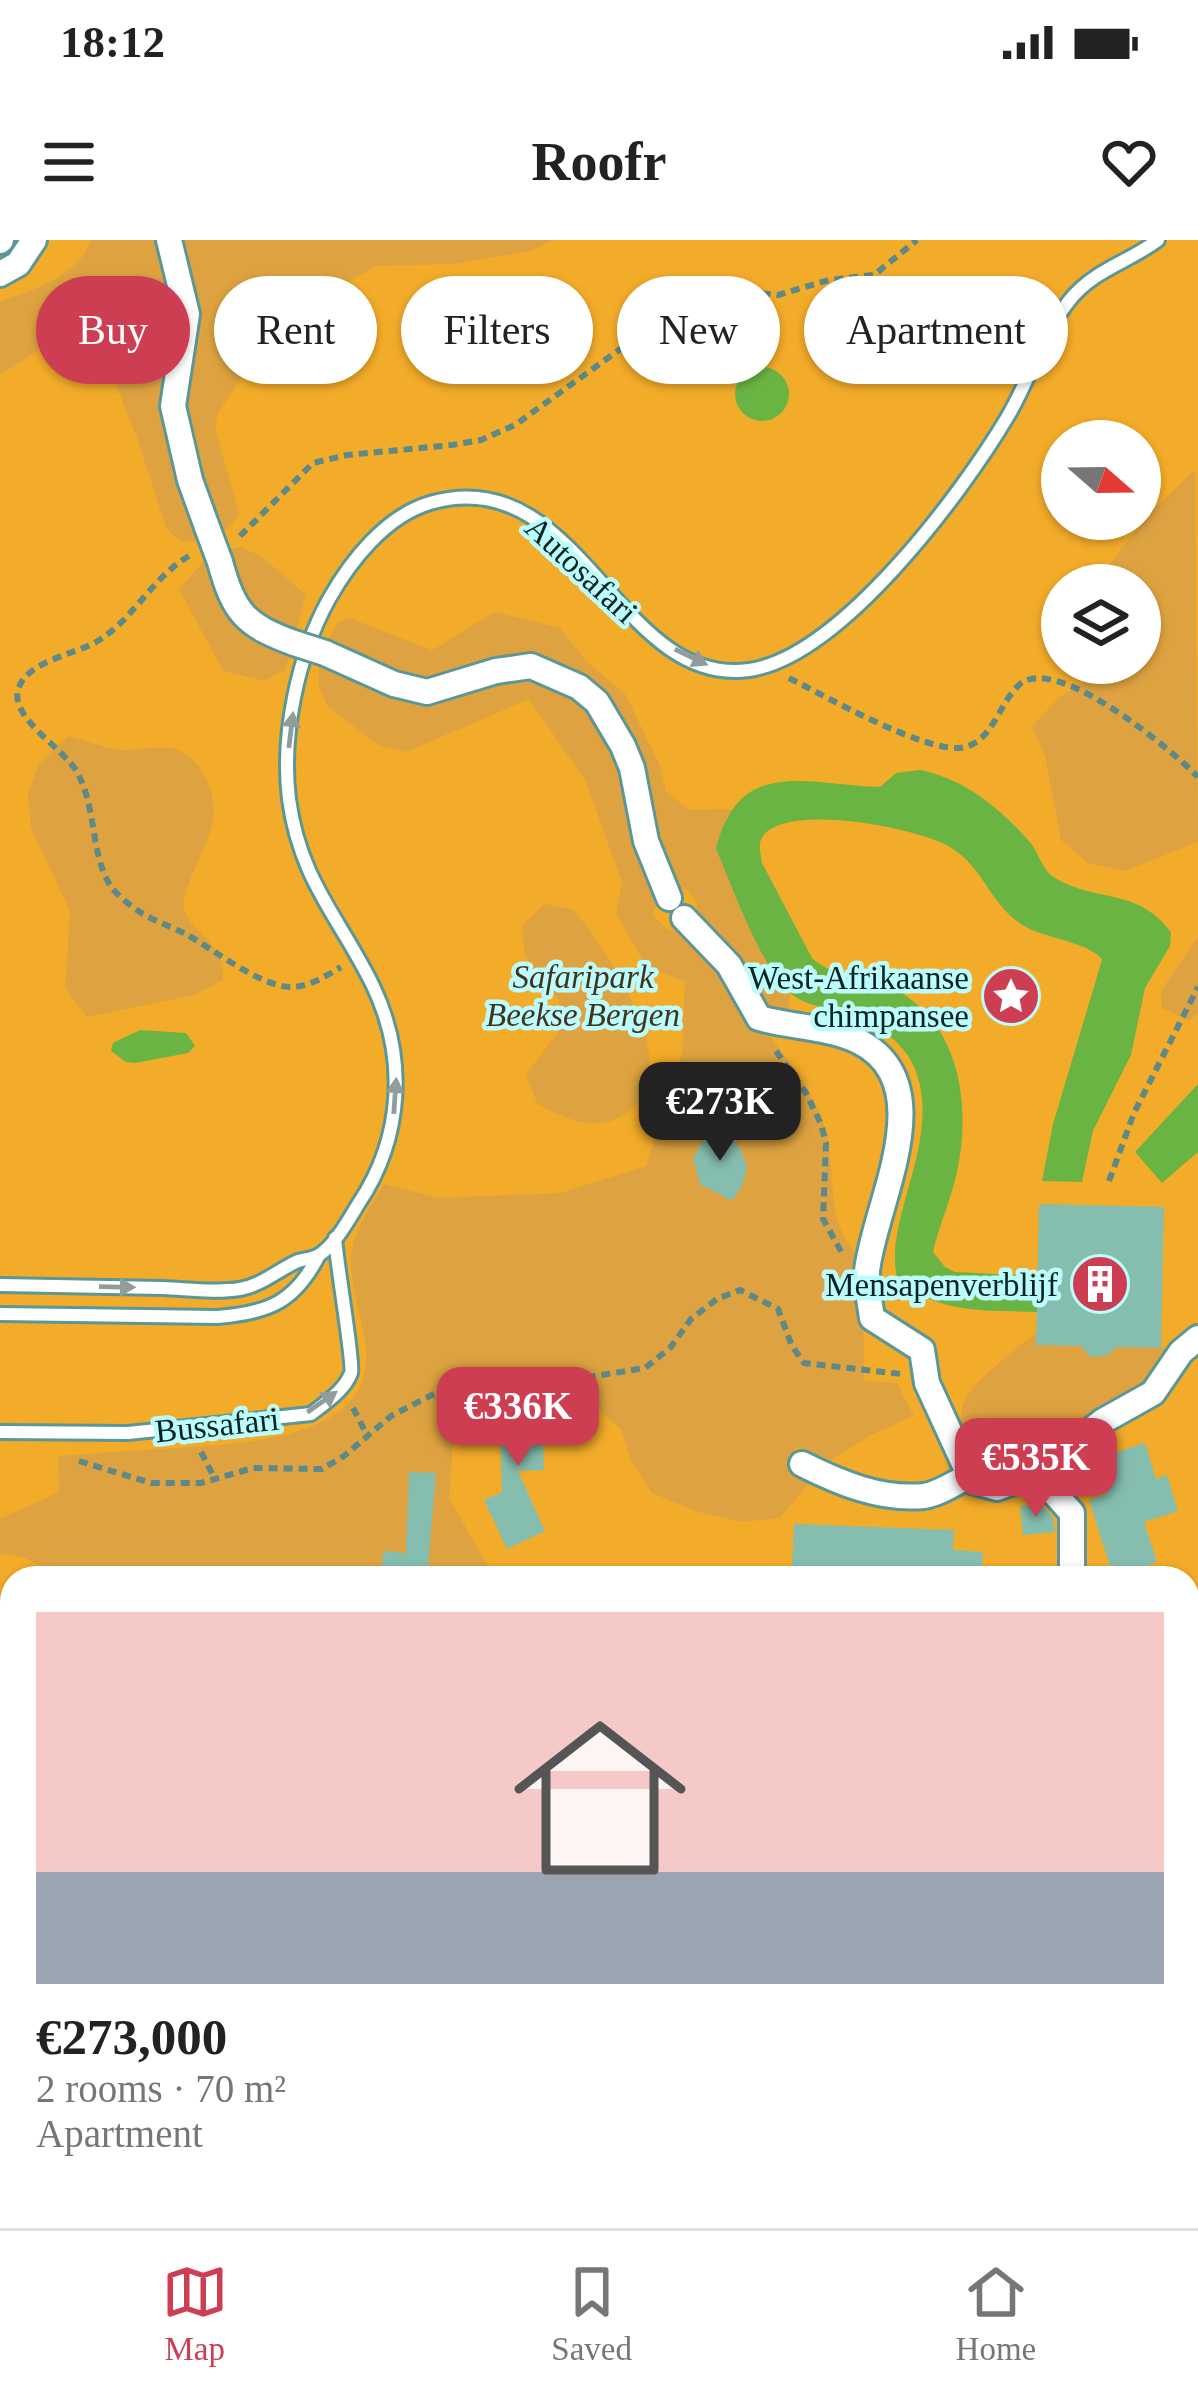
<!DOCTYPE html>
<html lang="en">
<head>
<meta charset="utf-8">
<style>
  body { margin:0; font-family:"Times New Roman",serif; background:#f6f6f6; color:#222; height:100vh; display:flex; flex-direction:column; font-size:45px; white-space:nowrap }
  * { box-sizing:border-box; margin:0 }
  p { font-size:39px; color:#767676 }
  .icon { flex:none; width:66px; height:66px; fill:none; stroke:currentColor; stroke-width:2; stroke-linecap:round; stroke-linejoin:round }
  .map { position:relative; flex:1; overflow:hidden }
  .drawer { position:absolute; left:0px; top:1326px; width:1200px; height:663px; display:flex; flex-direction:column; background:#fff; border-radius:36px 36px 0 0; box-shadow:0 3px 9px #0004 }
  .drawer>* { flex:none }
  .top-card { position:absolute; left:36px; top:36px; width:1128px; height:108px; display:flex; gap:24px }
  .needle { width:78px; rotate:110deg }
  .controls { position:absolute; left:1041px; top:180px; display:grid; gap:24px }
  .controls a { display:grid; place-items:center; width:120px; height:120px; border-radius:50%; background:#fff; box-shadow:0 3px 9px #0004; font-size:60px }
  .price { position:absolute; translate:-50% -102px; padding:0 27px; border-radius:24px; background:#ce3e53; color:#fff; font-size:39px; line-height:78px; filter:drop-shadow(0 3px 6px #0008) }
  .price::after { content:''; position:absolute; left:50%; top:72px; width:36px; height:27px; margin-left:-18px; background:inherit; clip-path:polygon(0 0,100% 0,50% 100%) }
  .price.active { background:#222; color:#fff }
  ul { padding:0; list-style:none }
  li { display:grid; align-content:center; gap:24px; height:636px; padding:0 36px }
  li span { display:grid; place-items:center; height:372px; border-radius:0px; color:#555 }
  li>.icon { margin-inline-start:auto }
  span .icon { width:216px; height:216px; fill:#fffc; stroke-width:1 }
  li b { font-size:51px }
  .tag { padding:0 42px; border-radius:54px; background:#fff; box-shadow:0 3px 9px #0004; font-size:42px; line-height:108px }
  .tag.active { background:#ce3e53; color:#fff }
  .status { display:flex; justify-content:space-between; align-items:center; height:84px; padding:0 60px; background:#fff; direction:ltr }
  .status svg { height:33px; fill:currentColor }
  header { display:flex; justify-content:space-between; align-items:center; height:156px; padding:0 36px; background:#fff; font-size:54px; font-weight:700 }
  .menu { display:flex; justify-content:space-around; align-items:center; height:168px; border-top:3px solid #e0e0e0; background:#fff; font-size:33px; color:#767676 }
  .menu a { display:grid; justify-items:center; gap:6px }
  .menu .active { color:#ce3e53 }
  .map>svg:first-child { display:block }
  .green { fill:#f3ac29; fill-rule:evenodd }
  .forest { fill:#dea340 }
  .water { fill:#69b442 }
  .building { fill:#85beaf }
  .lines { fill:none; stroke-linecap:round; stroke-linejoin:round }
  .lane-casing { stroke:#5b9797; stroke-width:18 }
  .street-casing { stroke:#5b9797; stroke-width:30 }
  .secondary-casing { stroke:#5b9797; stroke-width:39 }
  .highway-casing { stroke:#5b9797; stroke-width:48 }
  .path { stroke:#5d8989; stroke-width:6; stroke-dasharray:9 6; stroke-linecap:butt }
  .lane { stroke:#fff; stroke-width:12 }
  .street { stroke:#fff; stroke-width:24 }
  .secondary { stroke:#fff; stroke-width:33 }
  .highway { stroke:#fff; stroke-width:42 }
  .street-bridge-casing { stroke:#5b9797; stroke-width:30; stroke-linecap:butt }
  .street-bridge { stroke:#fff; stroke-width:24 }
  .oneway { fill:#919c9c }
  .labels { text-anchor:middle; stroke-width:9; stroke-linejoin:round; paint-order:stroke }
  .street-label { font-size:33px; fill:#0a2424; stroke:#bdfcfc }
  .park-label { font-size:33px; font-style:italic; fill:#41331e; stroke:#bdfcfc }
  .poi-label { font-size:33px; fill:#0a2424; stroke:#bdfcfc; text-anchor:end }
</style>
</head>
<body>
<div class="status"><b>18:12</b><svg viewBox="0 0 49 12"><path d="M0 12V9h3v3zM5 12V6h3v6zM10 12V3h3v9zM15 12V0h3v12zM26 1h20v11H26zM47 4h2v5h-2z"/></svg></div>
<header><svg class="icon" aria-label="menu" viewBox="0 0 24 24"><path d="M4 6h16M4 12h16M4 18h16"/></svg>Roofr<svg class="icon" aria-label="heart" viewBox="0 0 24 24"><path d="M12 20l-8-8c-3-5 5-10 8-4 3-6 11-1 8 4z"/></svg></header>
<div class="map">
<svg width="1198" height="1988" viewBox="0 0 1198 1988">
  <rect width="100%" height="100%" fill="#b0eeef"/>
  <!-- green -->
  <g class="green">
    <path d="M0 0H1198V1828H1188V1338H12V1785H0ZM1062 201H1140V279H1062ZM1062 345H1140V423H1062Z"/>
    <path d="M0 1955H12V1977H443L591 1988H0Z"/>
  </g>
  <!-- forest -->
  <g class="forest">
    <path d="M90 0H159L180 71 169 147 201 300C186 305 174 299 166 287L137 198 99 103 59 97 0 135V61C29 53 84 32 90 0Z"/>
    <path d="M176 0H553L531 11 453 24 376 26 302 67 269 95 217 175 216 191 239 274 230 287 219 292 187 190Z"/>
    <path d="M1195 230 1198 602 1125 631 1088 623 1061 600 1045 516 1032 486 1059 458 1088 439 1089 423H1140V345H1100L1101 337 1146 276Z"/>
    <path d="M240 307 261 316 306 355 296 393 248 369 225 310Z"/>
    <path d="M208 317 291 412 286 429 264 441 223 431 179 349Z"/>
    <path d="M495 372 560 388 586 421 626 455 661 528 666 552 690 570 732 569 726 579 763 714 790 754 788 772 771 775 697 678 696 661 687 649 674 648 657 607 646 553 567 430 423 444 325 404 339 382 349 378 432 410Z"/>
    <path d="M319 422 388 451 517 433 581 457 620 516 659 656 653 675 669 691 687 688 797 832 816 864 828 896 835 975 845 999 863 1021 864 1141 897 1143 914 1176 871 1195 832 1220 796 1207 786 1223 814 1237 780 1278 742 1282 698 1272 652 1253 631 1220 621 1189 586 1159H518L455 1173 449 1258 489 1328 479 1338H51C36 1320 23 1315 0 1314V1279L59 1252 58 1216C98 1213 138 1210 177 1208 238 1203 375 1201 366 1109 363 1078 347 1040 352 1010 356 986 372 964 384 944L438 958 560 953 646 926 682 813 685 742 646 726 616 673 622 643 586 542 529 459 406 512 378 505 328 467 319 448Z"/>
    <path d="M68 496C85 500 106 509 123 510 139 511 153 505 170 508 200 512 218 553 213 581 208 606 187 639 184 661 181 692 226 696 223 740L195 755 87 777 65 748 70 671 31 588 28 554 38 525Z"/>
    <path d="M545 664 573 669C607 711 692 831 624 875 595 893 564 879 537 863L526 834 563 786 558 759 525 716 522 686Z"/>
    <path d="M1198 697V773L1189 781 1162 768 1161 751Z"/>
    <path d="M1036 1093 1037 1105 1081 1106 1092 1117 1106 1116 1117 1107 1171 1108 1152 1139 1083 1178 1048 1206 987 1226C973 1222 966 1214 963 1199 961 1186 959 1172 965 1160 975 1140 1017 1108 1036 1093Z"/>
  </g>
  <!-- water -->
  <g class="water">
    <circle cx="762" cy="154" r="27"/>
    <path d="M920 530C962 538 999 567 1028 600 1039 611 1041 630 1055 638 1097 663 1137 647 1171 692L1170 706 1145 748 1131 815 1093 891 1082 942 1042 941 1053 884 1099 730 1102 719C1085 701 1048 699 1026 687 992 669 984 627 950 607 919 588 788 562 763 596 757 604 761 614 762 623L812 718C833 739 872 736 898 751 961 787 971 867 957 932 951 960 939 985 933 1012L945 1027 955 1032 1037 1036V1072C987 1070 935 1075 897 1037 883 979 943 900 915 829 905 802 871 780 845 772 827 767 808 767 793 755 761 730 733 647 716 609 739 515 808 545 880 547L896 533Z"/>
    <path d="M140 790 186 793 195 806 188 813 135 823 126 822 111 811 113 803Z"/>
    <path d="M1198 844V912L1162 943 1135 912Z"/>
  </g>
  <!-- building -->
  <g class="building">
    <path d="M712 884 728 893 741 910 747 927 743 944 732 961 700 944 693 919Z"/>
    <path d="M1039 964 1164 967 1161 1108 1117 1107 1106 1116 1091 1117 1081 1106 1036 1105Z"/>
    <path d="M541 1157 544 1230 518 1231 545 1291 507 1309 484 1260 502 1252 499 1158Z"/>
    <path d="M1145 1203 1156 1239 1167 1235 1178 1271 1144 1282 1157 1322 1113 1336 1089 1260 1108 1253 1098 1218Z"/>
    <path d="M409 1232 436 1233 427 1338H381L383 1311 406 1313Z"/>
    <path d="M1042 1265 1053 1277 1055 1292 1023 1295 1020 1266Z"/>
    <path d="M794 1284 954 1290 953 1310 983 1312 981 1338 937 1337V1332L792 1326Z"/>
  </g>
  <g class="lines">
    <defs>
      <g id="lane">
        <path d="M0 1045C54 1046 109 1047 163 1048 188 1049 215 1053 240 1049 262 1045 278 1030 298 1021 305 1019 313 1019 319 1015 335 1005 349 979 359 963 403 897 407 817 373 746 340 678 300 641 289 559 281 494 298 415 329 359 351 320 386 276 430 263 580 219 617 448 749 430 841 417 963 252 1008 176 1030 139 1042 95 1069 61 1093 30 1129 22 1158 0"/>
        <path d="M0 1074 217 1077C269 1073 295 1062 319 1015"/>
        <path d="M0 1192 128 1193 311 1174C325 1163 345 1150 351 1133 354 1125 336 1018 335 998"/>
        <path d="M1188 1405 1190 1421"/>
        <path d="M0 1433H12"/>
        <path d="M1188 1567 1198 1566"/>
        <path d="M0 1679 12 1678"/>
        <path d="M1188 1726 1198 1723"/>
      </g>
      <g id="street">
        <path d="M169 0 187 74 173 166 190 240 207 287"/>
        <path d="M0 1 1 0"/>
        <path d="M0 34 18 24 34 0"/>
        <path d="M220 322C234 373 245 385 294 403"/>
        <path d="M325 413 394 444 427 452 496 431 531 426 579 447 597 462 623 506 632 528 646 601 669 658"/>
        <path d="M684 678 729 725 759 778C790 787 829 787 858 801 944 844 874 964 867 1031 866 1046 870 1063 872 1078L922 1110 927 1143 972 1241 997 1248 1036 1233 1072 1273V1334"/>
        <path d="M802 1224C840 1243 880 1260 924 1256 939 1254 956 1242 969 1236"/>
        <path d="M1036 1233 1103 1181 1153 1153 1181 1112 1198 1098"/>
      </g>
      <g id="secondary">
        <path d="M0 1859H12"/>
        <path d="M1188 1936 1198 1938"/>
      </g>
      <g id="highway">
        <path d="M0 1930 12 1931"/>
        <path d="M765 1977 874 1988"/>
      </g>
    </defs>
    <!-- lane casing -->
    <use href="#lane" class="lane-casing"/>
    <!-- street casing -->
    <use href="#street" class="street-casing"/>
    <!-- secondary casing -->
    <use href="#secondary" class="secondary-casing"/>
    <!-- highway casing -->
    <use href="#highway" class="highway-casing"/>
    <!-- path -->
    <g class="path">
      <path d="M240 296 313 223 347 215 452 205 481 200 515 185 698 53 726 49 778 55 829 40 874 35 917 0"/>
      <path d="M189 316C151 338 134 380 96 402 75 414 29 421 19 447 7 477 63 507 77 532 97 568 90 613 110 645 116 654 128 664 137 670 151 680 170 686 186 694 213 709 261 747 291 747 309 747 326 736 341 727"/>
      <path d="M789 438C827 457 920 510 959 508 993 505 998 463 1020 444 1057 414 1171 509 1198 537"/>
      <path d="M776 811 806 853 821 884 826 903 823 979 842 1013"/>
      <path d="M1109 941 1134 873 1198 747"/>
      <path d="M353 1168 368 1197"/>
      <path d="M201 1212 215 1239"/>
      <path d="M79 1221 151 1243H201L253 1228 322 1229 344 1216 391 1176 453 1144 491 1138 558 1142 645 1128 670 1108 691 1079 717 1059 740 1050 778 1069 792 1106 804 1123 901 1134"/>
    </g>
    <!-- lane -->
    <use href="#lane" class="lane"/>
    <!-- street -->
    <use href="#street" class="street"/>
    <!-- secondary -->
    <use href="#secondary" class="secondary"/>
    <!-- highway -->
    <use href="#highway" class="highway"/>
    <defs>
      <g id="street-bridge">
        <path d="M207 287 220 322"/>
        <path d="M294 403 325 413"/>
      </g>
    </defs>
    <!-- street-bridge casing -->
    <use href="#street-bridge" class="street-bridge-casing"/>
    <!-- street-bridge -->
    <use href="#street-bridge" class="street-bridge"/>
  </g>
  <!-- one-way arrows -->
  <defs><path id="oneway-solid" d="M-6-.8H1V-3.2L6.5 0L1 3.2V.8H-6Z" transform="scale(3)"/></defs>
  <g class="oneway">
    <use href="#oneway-solid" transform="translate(691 417) rotate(26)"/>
    <use href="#oneway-solid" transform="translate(291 490) rotate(-83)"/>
    <use href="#oneway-solid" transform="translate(395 856) rotate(-86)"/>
    <use href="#oneway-solid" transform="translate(117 1047) rotate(1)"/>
    <use href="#oneway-solid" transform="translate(322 1162) rotate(-35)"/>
  </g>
  <!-- icons -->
  <defs>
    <symbol id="sight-disc" viewBox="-11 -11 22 22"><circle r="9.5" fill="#ce3e53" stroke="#bdfcfc"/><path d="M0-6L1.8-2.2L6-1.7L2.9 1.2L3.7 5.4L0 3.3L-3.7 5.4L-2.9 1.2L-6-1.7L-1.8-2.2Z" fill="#fff"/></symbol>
    <symbol id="building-disc" viewBox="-11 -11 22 22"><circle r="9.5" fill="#ce3e53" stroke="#bdfcfc"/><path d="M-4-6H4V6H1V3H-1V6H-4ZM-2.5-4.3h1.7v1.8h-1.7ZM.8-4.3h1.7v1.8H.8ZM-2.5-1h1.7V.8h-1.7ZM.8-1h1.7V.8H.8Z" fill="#fff"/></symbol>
  </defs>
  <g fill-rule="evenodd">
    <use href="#sight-disc" x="978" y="723" width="66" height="66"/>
    <use href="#building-disc" x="1067" y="1011" width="66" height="66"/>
  </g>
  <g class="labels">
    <!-- street labels -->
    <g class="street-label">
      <text transform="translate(582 329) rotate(43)" y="12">Autosafari</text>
      <text transform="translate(217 1184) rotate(-6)" y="12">Bussafari</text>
    </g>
    <!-- park labels -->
    <g class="park-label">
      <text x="583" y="748">Safaripark<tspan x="583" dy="38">Beekse Bergen</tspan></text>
    </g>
    <!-- poi labels -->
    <g class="poi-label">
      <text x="969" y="749">West-Afrikaanse<tspan x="969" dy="38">chimpansee</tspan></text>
      <text x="1058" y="1056">Mensapenverblijf</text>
    </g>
  </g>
</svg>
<div class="controls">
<a><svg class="needle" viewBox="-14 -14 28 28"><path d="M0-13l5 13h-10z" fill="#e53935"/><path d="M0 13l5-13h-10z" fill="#767676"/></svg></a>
<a><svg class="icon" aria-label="layers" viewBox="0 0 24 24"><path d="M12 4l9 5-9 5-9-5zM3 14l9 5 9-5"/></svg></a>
</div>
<b class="price active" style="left:720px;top:924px">€273K</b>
<b class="price" style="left:518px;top:1229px">€336K</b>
<b class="price" style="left:1036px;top:1280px">€535K</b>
<div class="top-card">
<a class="tag active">Buy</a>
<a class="tag">Rent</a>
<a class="tag">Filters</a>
<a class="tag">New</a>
<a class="tag">Apartment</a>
</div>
<section class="drawer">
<ul>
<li><span style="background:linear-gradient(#f6c9c9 70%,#9aa5b1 0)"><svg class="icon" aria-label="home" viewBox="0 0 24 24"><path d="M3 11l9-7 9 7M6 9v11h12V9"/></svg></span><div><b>€273,000</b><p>2 rooms · 70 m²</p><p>Apartment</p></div></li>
</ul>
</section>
</div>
<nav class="menu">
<a class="active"><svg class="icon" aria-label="map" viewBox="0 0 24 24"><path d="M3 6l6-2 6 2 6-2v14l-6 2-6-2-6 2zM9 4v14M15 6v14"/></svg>Map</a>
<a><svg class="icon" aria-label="saved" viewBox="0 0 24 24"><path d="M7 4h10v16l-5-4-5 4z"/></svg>Saved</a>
<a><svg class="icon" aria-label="home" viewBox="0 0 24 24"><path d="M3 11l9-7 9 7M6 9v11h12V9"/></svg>Home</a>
</nav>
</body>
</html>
